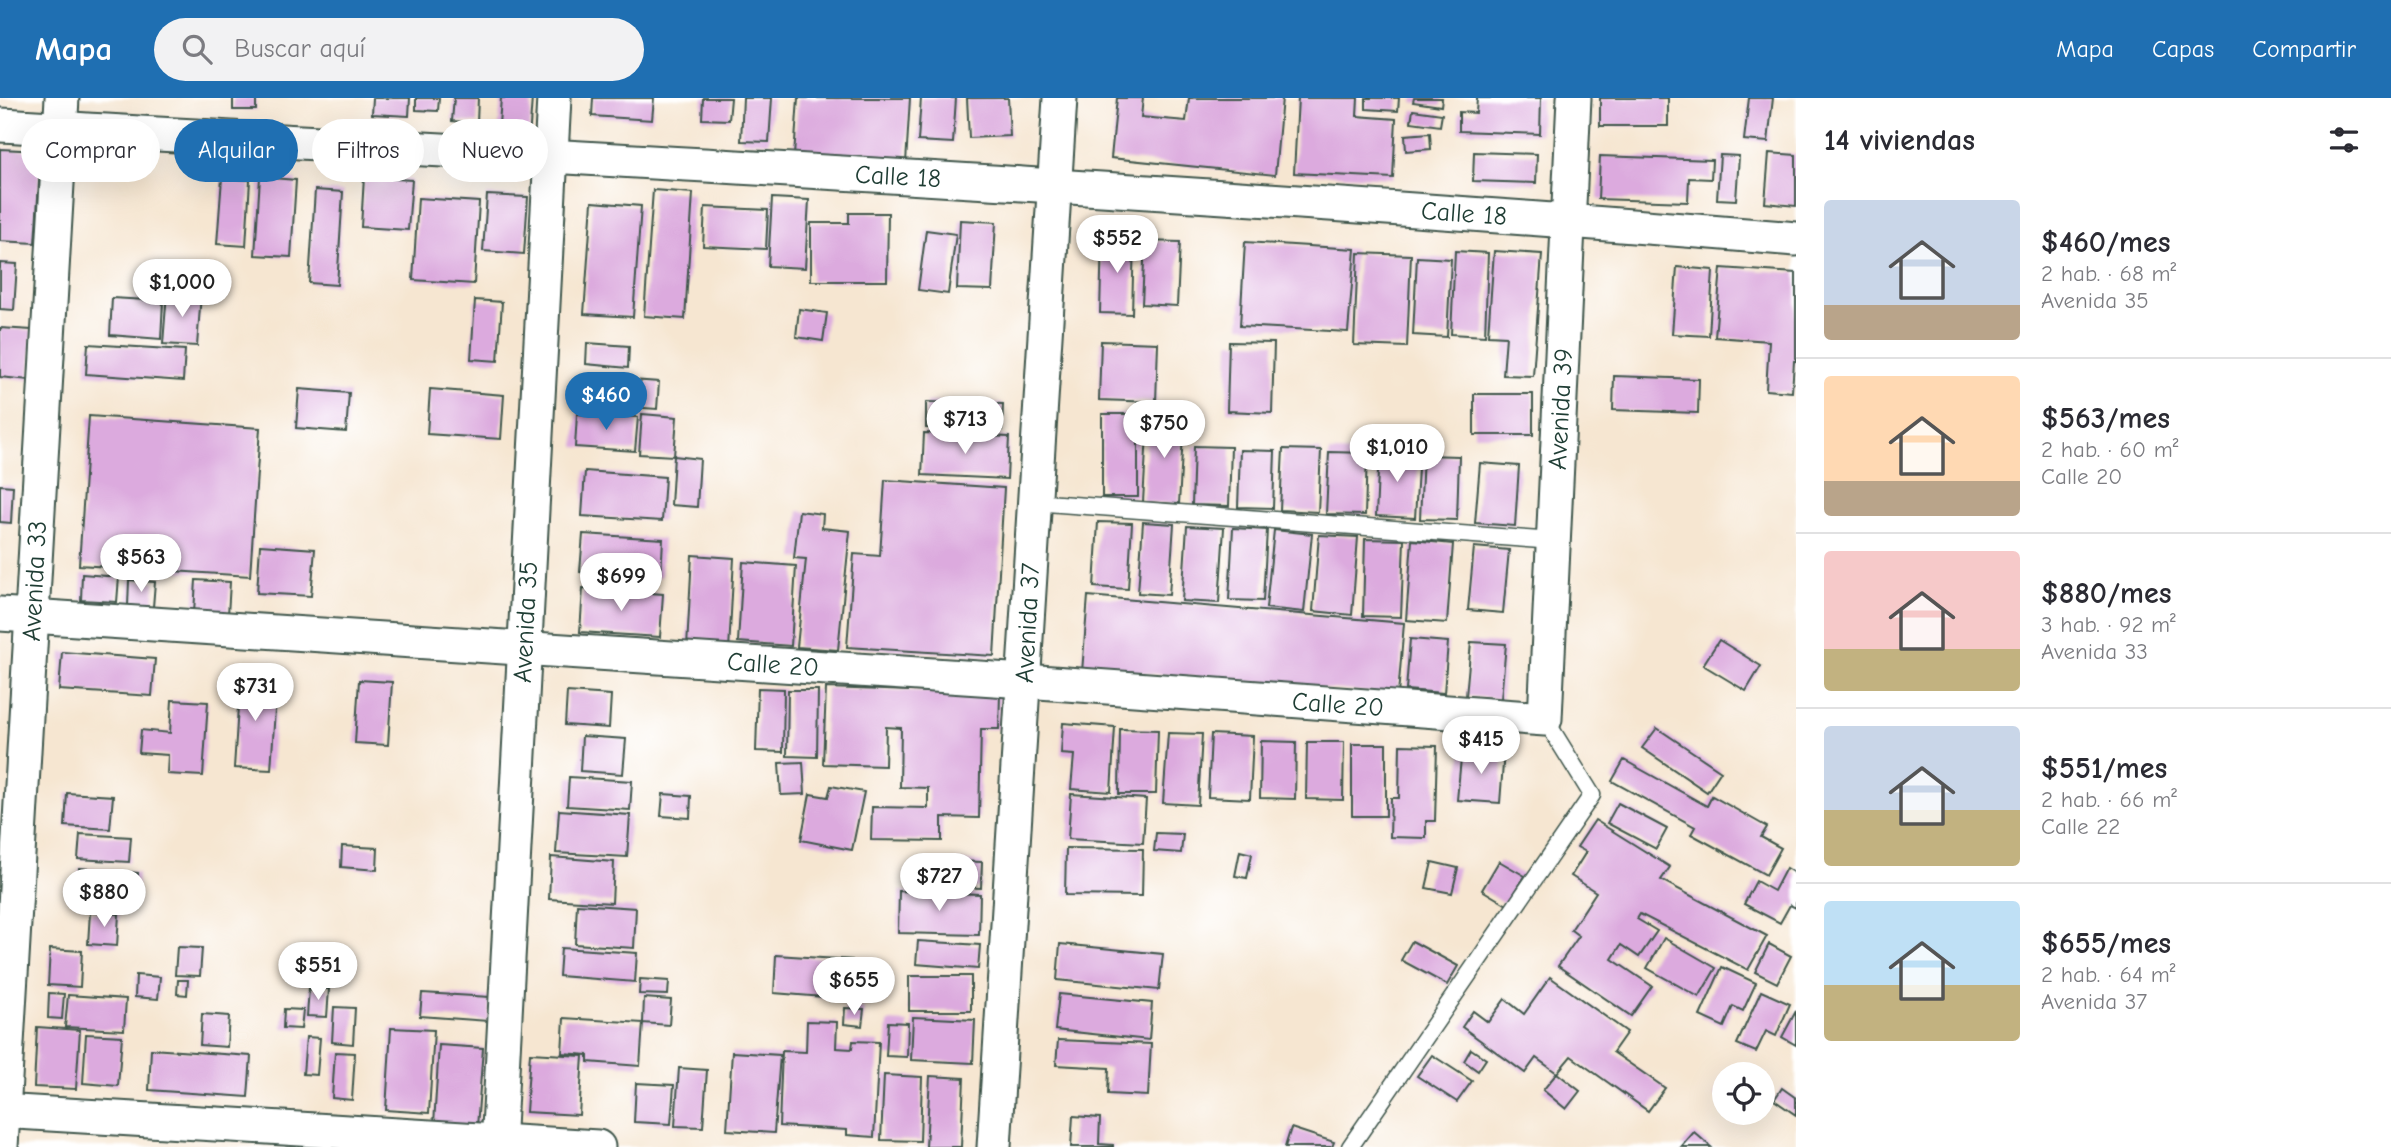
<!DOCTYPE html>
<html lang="es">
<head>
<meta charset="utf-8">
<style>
  body { margin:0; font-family:"Comic Neue",sans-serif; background:#f2f2f3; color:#2b2b33; height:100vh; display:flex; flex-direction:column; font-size:26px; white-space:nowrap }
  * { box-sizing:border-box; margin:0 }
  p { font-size:23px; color:#7c7c81 }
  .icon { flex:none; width:38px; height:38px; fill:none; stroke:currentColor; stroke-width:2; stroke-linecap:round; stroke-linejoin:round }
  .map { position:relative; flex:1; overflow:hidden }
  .sheet { display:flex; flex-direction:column; background:#fff; width:595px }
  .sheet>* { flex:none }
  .top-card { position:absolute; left:21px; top:21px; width:665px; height:63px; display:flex; gap:14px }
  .buttons { position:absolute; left:1712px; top:964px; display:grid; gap:14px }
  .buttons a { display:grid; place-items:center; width:63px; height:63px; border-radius:50%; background:#fff; box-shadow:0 7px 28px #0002; font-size:35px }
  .price { position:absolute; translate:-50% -60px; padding:0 16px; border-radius:24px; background:#fff; color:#222; font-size:23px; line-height:46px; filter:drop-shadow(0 2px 4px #0008) }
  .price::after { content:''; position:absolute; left:50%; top:42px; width:21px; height:16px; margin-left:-10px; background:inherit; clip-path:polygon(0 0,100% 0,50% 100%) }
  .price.on { background:#1f6fb2; color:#fff }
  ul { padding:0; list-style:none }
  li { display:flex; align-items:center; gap:21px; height:175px; padding:0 28px }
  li+li { border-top:2px solid #e1e1e2 }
  li span { display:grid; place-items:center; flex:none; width:196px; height:140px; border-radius:7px; color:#555 }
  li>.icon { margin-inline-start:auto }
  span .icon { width:84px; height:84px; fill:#fffc; stroke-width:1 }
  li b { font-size:30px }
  h2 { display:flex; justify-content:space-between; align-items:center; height:84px; padding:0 28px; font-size:30px }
  .pill { padding:0 24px; border-radius:32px; background:#fff; box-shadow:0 7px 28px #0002; font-size:24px; line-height:63px }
  .pill.on { background:#1f6fb2; color:#fff }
  header { display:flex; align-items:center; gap:42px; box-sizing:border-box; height:98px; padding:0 35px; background:#1f6fb2; color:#fff }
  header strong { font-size:33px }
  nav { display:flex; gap:38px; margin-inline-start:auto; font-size:24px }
  .search { width:490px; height:63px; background:#f2f2f3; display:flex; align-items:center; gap:18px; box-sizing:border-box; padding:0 24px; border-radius:38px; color:#7c7c81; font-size:26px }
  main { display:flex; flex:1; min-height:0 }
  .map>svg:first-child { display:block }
  .building { fill:#dcaade }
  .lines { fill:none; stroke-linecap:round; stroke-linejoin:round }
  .service-casing { stroke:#3f564c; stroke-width:19 }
  .minor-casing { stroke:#3f564c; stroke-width:37 }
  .service { stroke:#fff; stroke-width:16 }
  .minor { stroke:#fff; stroke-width:33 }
  .labels { text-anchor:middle; stroke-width:5; stroke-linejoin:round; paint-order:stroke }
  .street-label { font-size:26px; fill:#1f3d34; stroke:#fff }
</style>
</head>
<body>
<header>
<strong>Mapa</strong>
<div class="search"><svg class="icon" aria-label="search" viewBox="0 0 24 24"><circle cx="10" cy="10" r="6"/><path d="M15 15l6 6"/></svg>Buscar aquí</div>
<nav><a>Mapa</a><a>Capas</a><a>Compartir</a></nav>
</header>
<main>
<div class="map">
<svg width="1796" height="1049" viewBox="0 0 1796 1049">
  <rect width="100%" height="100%" fill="#fff"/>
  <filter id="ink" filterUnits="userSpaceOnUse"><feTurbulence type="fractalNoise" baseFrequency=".0143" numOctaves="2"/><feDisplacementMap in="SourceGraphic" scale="14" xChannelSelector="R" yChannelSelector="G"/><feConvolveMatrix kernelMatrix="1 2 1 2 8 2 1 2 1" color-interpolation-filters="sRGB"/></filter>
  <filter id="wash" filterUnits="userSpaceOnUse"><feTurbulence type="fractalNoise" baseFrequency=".00686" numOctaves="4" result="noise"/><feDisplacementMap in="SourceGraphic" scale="28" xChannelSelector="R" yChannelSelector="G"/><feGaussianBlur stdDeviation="1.57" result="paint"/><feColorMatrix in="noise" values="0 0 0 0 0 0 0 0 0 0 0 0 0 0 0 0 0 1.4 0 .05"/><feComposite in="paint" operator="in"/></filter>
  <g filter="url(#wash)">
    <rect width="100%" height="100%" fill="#f6e6d1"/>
    <g id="blocks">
      <!-- building -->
      <g class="building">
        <rect x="233" y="0" width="23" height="12"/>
        <path d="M373 0H410L409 18 372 16Z"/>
        <path d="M416 0H439L438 13 416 12Z"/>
        <path d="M454 0H478L477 25 452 23Z"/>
        <path d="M501 0H532L529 42 498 40Z"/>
        <path d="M593 0H654L652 22 592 18Z"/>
        <path d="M703 0H731L729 22 702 21Z"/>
        <path d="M743 0H772L769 44 741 43Z"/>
        <path d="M798 0H910L906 65 794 58Z"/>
        <path d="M921 0H956L953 45 918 43Z"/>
        <path d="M967 0H1008L1010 38 969 40Z"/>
        <path d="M1117 0H1143L1141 19 1186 23 1189 0H1282L1275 77 1111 60Z"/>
        <path d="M1298 0H1358L1357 18 1396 21 1393 80 1294 75Z"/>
        <path d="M1366 0H1399L1398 13 1366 11Z"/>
        <path d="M1414 0H1442L1441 8 1413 4Z"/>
        <path d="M1477 0H1541L1540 36 1459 33V14L1476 15Z"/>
        <rect x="1600" y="0" width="68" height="28"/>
        <path d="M1749 0H1773L1768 44 1744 42Z"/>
        <path d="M1413 12 1442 16 1440 28 1411 24Z"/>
        <path d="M1430 35 1431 51 1406 53 1405 37Z"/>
        <path d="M0 51 41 53 35 145 0 143Z"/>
        <path d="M1474 54 1537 56 1536 85 1473 83Z"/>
        <path d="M1769 55 1796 57V108L1765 105Z"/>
        <path d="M1720 57 1739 58 1736 102 1717 101Z"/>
        <path d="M1600 58 1712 62 1711 81 1689 80 1688 104 1598 101Z"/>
        <path d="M260 79 296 82 291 159 255 157Z"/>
        <path d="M364 79 412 82 408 132 361 129Z"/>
        <path d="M222 80 250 82 246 148 217 146Z"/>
        <path d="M315 92 343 94 337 187 309 185Z"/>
        <path d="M653 92 693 95 685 221 644 218Z"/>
        <path d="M487 97 528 99 524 156 483 153Z"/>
        <path d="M418 100 479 104 474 186 413 182Z"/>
        <path d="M772 100 809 102 805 170 768 168Z"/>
        <path d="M592 104 641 108 633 219 584 216Z"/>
        <path d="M705 109 768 112 766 151 703 148Z"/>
        <path d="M849 115H888L887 183H811V125H849Z"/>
        <path d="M960 122 996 124 992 192 957 191Z"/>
        <path d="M926 132 956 136 948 196 918 192Z"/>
        <path d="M1102 138 1134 139 1132 216 1100 215Z"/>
        <path d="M1145 143 1180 144 1177 208 1142 206Z"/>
        <path d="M1245 144 1355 151 1348 234 1240 228Z"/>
        <path d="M1455 153 1488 155 1485 238 1451 236Z"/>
        <path d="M1494 153 1542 156 1533 278 1503 277 1506 238 1488 237Z"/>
        <path d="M1358 155 1411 157 1407 249 1354 247Z"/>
        <path d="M1417 159 1451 161 1447 239 1413 237Z"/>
        <path d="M0 165 17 166 14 212 0 211Z"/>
        <path d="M1677 169 1713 172 1709 238 1672 236Z"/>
        <path d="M1721 170 1796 175V263H1794L1792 294 1766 292 1769 243 1715 239Z"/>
        <path d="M167 194 201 196 197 248 163 246Z"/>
        <path d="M112 200 163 203 161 241 110 237Z"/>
        <path d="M475 202 502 204 498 263 471 261Z"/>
        <path d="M799 211 827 215 823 243 796 239Z"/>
        <path d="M0 230 32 232 29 282 0 279Z"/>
        <path d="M1101 243 1158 245 1156 304 1099 302Z"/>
        <path d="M1229 244 1274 245 1272 315 1227 313Z"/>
        <path d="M587 245 629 248 628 270 586 266Z"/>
        <path d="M88 246 185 252 183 283 86 276Z"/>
        <path d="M1614 278 1699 281 1698 315 1613 312Z"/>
        <path d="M590 279 659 284 657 311 588 306Z"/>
        <path d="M299 291 349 295 346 334 296 330Z"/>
        <path d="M430 291 504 297 501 341 427 336Z"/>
        <rect x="1474" y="296" width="59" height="41"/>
        <path d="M926 304 1003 306 1002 332 926 330Z"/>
        <path d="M577 316 638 319 635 353 575 349Z"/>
        <path d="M642 316 677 319 674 358 639 356Z"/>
        <rect x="1102" y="316" width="36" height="83"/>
        <path d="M89 318 260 330 250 478 79 467Z"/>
        <path d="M1148 318 1184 319 1179 406 1143 404Z"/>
        <path d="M924 335 1009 339 1007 381 922 377Z"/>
        <path d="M1194 348 1231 349 1229 408 1192 407Z"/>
        <path d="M1283 351 1321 352 1318 414 1280 412Z"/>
        <path d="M1240 352 1275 353 1273 410 1238 409Z"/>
        <path d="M1379 352 1419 354 1415 420 1376 418Z"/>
        <path d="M1329 354 1367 355 1365 417 1326 416Z"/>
        <path d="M1423 357 1459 358 1457 422 1420 421Z"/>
        <path d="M674 358 700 361 697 409 671 407Z"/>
        <path d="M1480 365 1519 368 1515 428 1475 425Z"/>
        <path d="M585 373 665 379 662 423 582 418Z"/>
        <path d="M885 382 1004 390 994 558 847 549 854 456 880 458Z"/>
        <path d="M0 387 13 388 11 425 0 424Z"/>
        <path d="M799 413 823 416 822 430 850 433 838 552 797 549 806 461 794 460Z"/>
        <path d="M1098 424 1132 425 1128 491 1094 489Z"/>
        <path d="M1143 424 1174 426 1169 497 1138 495Z"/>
        <path d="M1187 428 1224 430 1219 505 1182 503Z"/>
        <path d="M1233 430 1267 432 1263 503 1229 502Z"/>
        <path d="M1274 432 1312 436 1304 514 1266 510Z"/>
        <path d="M583 436 663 441 661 479 580 474Z"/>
        <path d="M1319 437 1358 439 1352 517 1313 513Z"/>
        <path d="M1365 441 1404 442 1401 519 1363 518Z"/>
        <path d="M1412 442 1453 446 1447 525 1406 522Z"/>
        <path d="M260 447 315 451 311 498 257 495Z"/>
        <path d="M1474 449 1509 452 1503 515 1468 512Z"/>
        <path d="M692 457 734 460 729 552 687 549Z"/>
        <path d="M743 464 796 468 791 548 738 544Z"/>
        <path d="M82 476 119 479 117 504 81 502Z"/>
        <path d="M129 482 155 484 153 509 128 508Z"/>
        <path d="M196 482 230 484 228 517 194 515Z"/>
        <path d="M583 490 663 496 660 539 580 534Z"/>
        <path d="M1088 498 1404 525 1398 597 1124 573 1123 578 1082 574Z"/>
        <path d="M1410 541 1448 544 1444 595 1406 592Z"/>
        <path d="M1719 542 1761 568 1746 593 1703 567Z"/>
        <path d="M1471 544 1506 546 1501 601 1466 598Z"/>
        <path d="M62 554 155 561 152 598 59 592Z"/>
        <path d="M240 578 277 581 271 672 234 670Z"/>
        <path d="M359 582 392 584 388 647 355 645Z"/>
        <path d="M758 590 784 591 783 654 756 653Z"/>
        <path d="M826 590 1000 596 999 631H981L979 720 942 719V743L871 742 872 709 928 710V690L900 689 901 630 886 629 885 668 823 666Z"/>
        <path d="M788 592H818L817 659 787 658Z"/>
        <path d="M567 594 611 597 609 630 565 627Z"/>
        <path d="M172 602 208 604 203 678 167 676 168 657 139 655 141 632 170 635Z"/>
        <path d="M1063 625 1115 629 1111 694 1071 691 1074 657 1061 656Z"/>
        <path d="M1657 630 1721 673 1707 694 1642 650Z"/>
        <path d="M1120 631 1158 632 1156 696H1119Z"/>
        <path d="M1168 635 1202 636 1198 707 1163 705Z"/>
        <path d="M1211 636 1253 638 1250 701 1208 699Z"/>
        <path d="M582 638 626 641 623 676 580 673Z"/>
        <path d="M1261 643 1296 644 1295 701 1260 700Z"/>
        <path d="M1307 644H1344L1343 702 1306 701Z"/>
        <rect x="1352" y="646" width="34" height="72"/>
        <path d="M1400 647 1437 648 1435 723H1426V740L1390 739 1391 700H1399Z"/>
        <path d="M1462 650 1504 653 1500 705 1457 702Z"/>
        <path d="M1624 662 1707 708 1712 698 1767 729 1761 739 1781 750 1766 777 1691 736 1695 729 1612 683Z"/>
        <path d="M803 664 805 696 781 697 779 665Z"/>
        <path d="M569 679 632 683 630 712 567 708Z"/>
        <path d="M831 688 864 694 852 752 801 742 810 696 828 699Z"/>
        <path d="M67 695 113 698 110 731 65 728Z"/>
        <path d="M663 696 691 698 690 720 661 718Z"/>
        <path d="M1071 696 1146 701 1143 745 1068 741Z"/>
        <path d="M1618 705 1667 731 1656 751 1607 725Z"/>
        <path d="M559 712 630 717 627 759 556 755Z"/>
        <path d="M1595 722 1670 769 1661 782 1767 838 1748 872 1640 816 1637 821 1657 833 1639 859 1621 847 1612 861 1652 888 1631 918 1558 868 1579 838 1571 832 1596 794 1571 778 1586 754 1577 749Z"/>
        <path d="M1156 735 1183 736 1181 755 1154 753Z"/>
        <path d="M80 736 131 739 129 764 78 761Z"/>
        <path d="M342 748 378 750 377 772 341 769Z"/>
        <path d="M1066 750 1143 751 1142 798 1065 797Z"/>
        <path d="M1240 753 1252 756 1247 780 1235 778Z"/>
        <path d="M551 759 614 764 612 805 549 801Z"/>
        <path d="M928 762 982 764 981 790 927 788Z"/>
        <path d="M1499 763 1525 778 1507 807 1482 792Z"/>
        <path d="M1432 764 1458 770 1452 795 1426 790Z"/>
        <path d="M79 770 138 775 136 809 77 805Z"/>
        <path d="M1786 770 1796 776V810L1790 807 1780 825 1744 806 1756 783 1774 793Z"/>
        <path d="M899 793 980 796 979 837 898 835Z"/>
        <path d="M577 806 636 810 634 850 575 846Z"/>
        <path d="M90 814 119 816 117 848 88 846Z"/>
        <path d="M1664 840 1716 870 1699 899 1647 870Z"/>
        <path d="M918 843 980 847 978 871 916 866Z"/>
        <path d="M1412 843 1458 868 1447 887 1401 862Z"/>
        <path d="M1060 846 1163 856 1159 892 1057 882Z"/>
        <path d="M1769 846 1791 858 1777 885 1755 874Z"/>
        <path d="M177 849 202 850 200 878 175 877Z"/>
        <path d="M561 850 637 855 635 884 559 878Z"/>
        <path d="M50 851 82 853 80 889 48 887Z"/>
        <path d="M776 857 852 862 849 901 774 895Z"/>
        <path d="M1722 869 1756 885 1743 913 1733 908 1724 929 1700 918Z"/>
        <path d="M136 877 160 879 158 901 135 899Z"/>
        <rect x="909" y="878" width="62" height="35"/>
        <path d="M1550 879 1627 934 1613 954 1665 990 1648 1013 1571 958 1557 975 1536 960 1525 975 1462 929 1473 913 1488 924 1505 901 1524 916Z"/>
        <path d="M640 881 669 883 668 897 639 896Z"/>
        <path d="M178 882H188L187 897 177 896Z"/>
        <path d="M309 890 329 891 327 919 307 918Z"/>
        <path d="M1761 893 1790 906 1776 938 1766 933 1756 954 1737 946Z"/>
        <path d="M49 895 64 896 62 921 48 920Z"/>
        <path d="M422 895 490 899 488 923 420 918Z"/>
        <path d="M1059 896 1152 905 1149 942 1055 932Z"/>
        <path d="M68 897 126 901 124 932 65 929Z"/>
        <path d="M644 900 671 902 669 927 643 925 640 968 588 964V957L562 955 564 920 643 925Z"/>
        <path d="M334 909 355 910 353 946 332 944Z"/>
        <path d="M845 910 864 911 862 928 844 926Z"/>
        <path d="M284 911 303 912 301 931 283 930Z"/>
        <path d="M1796 913V947L1782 939Z"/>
        <path d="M202 916 229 918 227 949 200 947Z"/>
        <path d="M913 919 975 922 973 965 911 962Z"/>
        <path d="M807 923 837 924 836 950 852 951 853 943 879 944 874 1039 847 1037V1032L779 1028 782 953 806 954Z"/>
        <path d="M888 924 908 925 907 959 886 958Z"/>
        <path d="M37 929 80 932 76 991 34 989Z"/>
        <path d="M391 930 434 932 429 1015 386 1012Z"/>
        <path d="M86 936 122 938 118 988 83 985Z"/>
        <path d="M306 939 320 940 317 977 303 976Z"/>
        <path d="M1058 942 1151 946 1148 998 1108 996 1109 970 1056 967Z"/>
        <path d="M439 947 483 950 477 1029 434 1026Z"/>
        <path d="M151 951 251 958 248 999 149 992Z"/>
        <path d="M1471 951 1486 961 1478 973 1464 963Z"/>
        <path d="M335 954 355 955 352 1002 332 1000Z"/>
        <path d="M732 954 780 957 774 1035 727 1032Z"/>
        <path d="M530 955 583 958 579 1017 526 1014Z"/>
        <path d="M1432 957 1472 983 1457 1004 1417 978Z"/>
        <path d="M679 970 707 972 703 1029 675 1028Z"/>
        <path d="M1557 975 1580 993 1566 1011 1543 992Z"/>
        <path d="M884 977 922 979 920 1043 881 1042Z"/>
        <path d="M930 978 964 980 961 1049H926Z"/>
        <path d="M1722 979 1724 980V1002L1714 998Z"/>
        <path d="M636 985 674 987 671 1026 634 1024Z"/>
        <path d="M1782 990 1796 1000V1017L1774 1002Z"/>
        <path d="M1073 1018 1100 1020 1099 1046 1113 1047V1049H1071Z"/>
        <path d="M1291 1030 1334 1044 1332 1049H1285Z"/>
        <path d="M1694 1034 1711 1049H1681Z"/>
      </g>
    </g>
  </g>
  <g filter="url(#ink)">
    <use href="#blocks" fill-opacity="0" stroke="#3f564c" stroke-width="2"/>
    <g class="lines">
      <defs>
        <g id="service">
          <path d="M1033 404 1554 443"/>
          <path d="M1350 1049 1592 697 1545 621"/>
        </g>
        <g id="minor">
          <path d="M0 27C599 61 1198 92 1796 141"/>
          <path d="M0 516 1025 583 1545 621 1574 0"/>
          <path d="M0 1013 598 1049"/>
          <path d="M1 1049 62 0"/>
          <path d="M498 1049 554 0"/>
          <path d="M994 1049 1060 0"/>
        </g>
      </defs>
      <!-- service casing -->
      <use href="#service" class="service-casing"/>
      <!-- minor casing -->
      <use href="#minor" class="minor-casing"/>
      <!-- service -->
      <use href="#service" class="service"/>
      <!-- minor -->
      <use href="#minor" class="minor"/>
    </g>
  </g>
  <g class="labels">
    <!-- street labels -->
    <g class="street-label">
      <text transform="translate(898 78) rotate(3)" y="9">Calle 18</text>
      <text transform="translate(1464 115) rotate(4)" y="9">Calle 18</text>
      <text transform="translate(1560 311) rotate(-87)" y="9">Avenida 39</text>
      <text transform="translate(34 483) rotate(-87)" y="9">Avenida 33</text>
      <text transform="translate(525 524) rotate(-87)" y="9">Avenida 35</text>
      <text transform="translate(1027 525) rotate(-87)" y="9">Avenida 37</text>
      <text transform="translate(773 566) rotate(4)" y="9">Calle 20</text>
      <text transform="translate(1338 606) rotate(4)" y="9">Calle 20</text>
    </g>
  </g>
</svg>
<div class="buttons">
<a><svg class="icon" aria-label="locate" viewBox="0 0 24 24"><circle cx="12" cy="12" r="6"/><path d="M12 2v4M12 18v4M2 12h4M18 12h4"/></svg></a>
</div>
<b class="price" style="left:1117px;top:177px">$552</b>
<b class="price" style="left:182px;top:221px">$1,000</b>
<b class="price on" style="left:606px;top:334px">$460</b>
<b class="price" style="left:965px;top:358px">$713</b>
<b class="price" style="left:1164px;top:362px">$750</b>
<b class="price" style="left:1397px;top:386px">$1,010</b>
<b class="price" style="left:141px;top:496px">$563</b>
<b class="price" style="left:621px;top:515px">$699</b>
<b class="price" style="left:255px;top:625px">$731</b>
<b class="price" style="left:1481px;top:678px">$415</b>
<b class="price" style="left:939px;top:815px">$727</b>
<b class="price" style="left:104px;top:831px">$880</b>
<b class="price" style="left:318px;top:904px">$551</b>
<b class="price" style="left:854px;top:919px">$655</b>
<div class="top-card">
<a class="pill">Comprar</a>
<a class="pill on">Alquilar</a>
<a class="pill">Filtros</a>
<a class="pill">Nuevo</a>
</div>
</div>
<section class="sheet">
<h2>14 viviendas<svg class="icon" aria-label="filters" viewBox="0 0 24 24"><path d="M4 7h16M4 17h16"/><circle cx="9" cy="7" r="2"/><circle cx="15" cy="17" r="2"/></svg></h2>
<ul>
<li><span style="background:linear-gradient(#c9d6e8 75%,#b9a48a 0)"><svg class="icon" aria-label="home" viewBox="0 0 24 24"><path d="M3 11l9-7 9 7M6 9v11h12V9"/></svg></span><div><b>$460/mes</b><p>2 hab. · 68 m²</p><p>Avenida 35</p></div></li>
<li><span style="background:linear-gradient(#ffd9b3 75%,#b9a48a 0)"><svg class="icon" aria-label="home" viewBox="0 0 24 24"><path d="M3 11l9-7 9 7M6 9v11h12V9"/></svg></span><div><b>$563/mes</b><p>2 hab. · 60 m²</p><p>Calle 20</p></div></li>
<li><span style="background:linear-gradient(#f6c9c9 70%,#c2b280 0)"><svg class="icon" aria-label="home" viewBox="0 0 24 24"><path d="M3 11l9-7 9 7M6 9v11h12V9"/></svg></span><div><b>$880/mes</b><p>3 hab. · 92 m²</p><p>Avenida 33</p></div></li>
<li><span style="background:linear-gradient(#c9d6e8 60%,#c2b280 0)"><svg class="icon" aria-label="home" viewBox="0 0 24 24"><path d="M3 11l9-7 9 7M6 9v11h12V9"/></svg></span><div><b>$551/mes</b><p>2 hab. · 66 m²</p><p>Calle 22</p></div></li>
<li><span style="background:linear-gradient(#bfe0f5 60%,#c2b280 0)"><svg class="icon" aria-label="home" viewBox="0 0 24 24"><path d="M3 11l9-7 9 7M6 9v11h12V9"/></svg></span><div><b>$655/mes</b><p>2 hab. · 64 m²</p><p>Avenida 37</p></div></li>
</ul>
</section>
</main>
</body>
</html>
